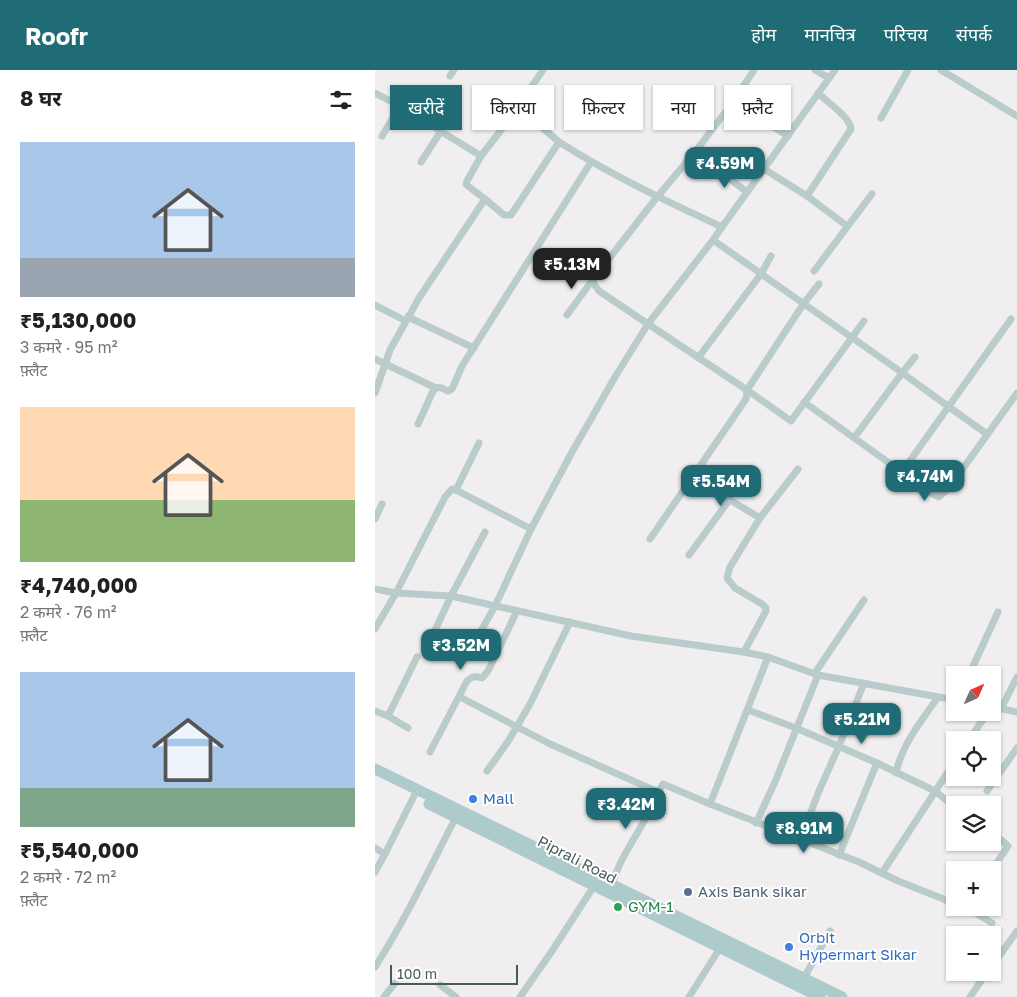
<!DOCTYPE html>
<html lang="hi">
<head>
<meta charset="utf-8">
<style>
  body { margin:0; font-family:"Golos Text","Noto Sans Devanagari",sans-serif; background:#f6f6f6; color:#202124; height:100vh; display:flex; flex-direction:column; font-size:19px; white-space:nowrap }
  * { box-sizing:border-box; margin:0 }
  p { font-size:16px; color:#757577 }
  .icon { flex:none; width:28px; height:28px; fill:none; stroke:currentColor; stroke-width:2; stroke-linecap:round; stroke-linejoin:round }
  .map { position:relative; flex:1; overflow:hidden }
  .drawer { display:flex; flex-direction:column; background:#fff; width:375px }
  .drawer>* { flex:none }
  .hud { position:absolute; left:15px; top:15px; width:475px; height:45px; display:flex; gap:10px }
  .needle { width:32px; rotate:45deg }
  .controls { position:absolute; left:571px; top:596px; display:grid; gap:10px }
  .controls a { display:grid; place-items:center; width:55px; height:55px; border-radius:0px; background:#fff; box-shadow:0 1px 4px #0004; font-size:25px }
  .scale { position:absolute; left:15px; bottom:12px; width:128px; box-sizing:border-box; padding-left:5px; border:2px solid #475b5b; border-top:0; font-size:14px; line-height:18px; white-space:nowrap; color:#475b5b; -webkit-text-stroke:4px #fff; paint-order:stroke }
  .price { position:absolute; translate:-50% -42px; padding:0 11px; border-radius:10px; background:#1f6c76; color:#fff; font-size:16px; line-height:32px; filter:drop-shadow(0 1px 2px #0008) }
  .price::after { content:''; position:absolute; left:50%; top:30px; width:15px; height:11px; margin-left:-8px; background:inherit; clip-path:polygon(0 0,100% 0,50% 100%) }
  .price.active { background:#222; color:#fff }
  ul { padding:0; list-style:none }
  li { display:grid; align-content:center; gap:10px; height:265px; padding:0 20px }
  li span { display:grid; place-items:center; height:155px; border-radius:0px; color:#555 }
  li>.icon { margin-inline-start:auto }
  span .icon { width:90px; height:90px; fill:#fffc; stroke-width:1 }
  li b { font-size:21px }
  h2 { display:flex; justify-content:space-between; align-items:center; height:60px; padding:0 20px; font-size:21px }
  .pill { padding:0 18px; border-radius:0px; background:#fff; box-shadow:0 1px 4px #0004; font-size:18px; line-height:45px }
  .pill.active { background:#1f6c76; color:#fff }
  header { display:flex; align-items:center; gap:30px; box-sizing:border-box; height:70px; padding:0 25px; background:#1f6c76; color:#fff }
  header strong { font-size:24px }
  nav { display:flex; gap:28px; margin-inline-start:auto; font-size:18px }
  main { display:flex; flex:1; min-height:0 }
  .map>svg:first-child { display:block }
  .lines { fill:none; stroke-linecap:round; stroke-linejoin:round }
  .street { stroke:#bacbcb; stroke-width:7 }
  .primary { stroke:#aecbcc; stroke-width:11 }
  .shop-dot { fill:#3f7fe0; stroke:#fff; stroke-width:2 }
  .service-dot { fill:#5c6f8a; stroke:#fff; stroke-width:2 }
  .leisure-dot { fill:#2e9e5b; stroke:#fff; stroke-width:2 }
  .labels { text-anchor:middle; stroke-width:4; stroke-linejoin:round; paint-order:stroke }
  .shop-label { font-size:15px; fill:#366cbe; stroke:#fff; text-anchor:start }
  .street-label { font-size:15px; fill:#475b5b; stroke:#fff }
  .service-label { font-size:15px; fill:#4e5e75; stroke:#fff; text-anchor:start }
  .leisure-label { font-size:15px; fill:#27864d; stroke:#fff; text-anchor:start }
</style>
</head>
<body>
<header>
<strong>Roofr</strong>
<nav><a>होम</a><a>मानचित्र</a><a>परिचय</a><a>संपर्क</a></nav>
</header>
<main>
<section class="drawer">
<h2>8 घर<svg class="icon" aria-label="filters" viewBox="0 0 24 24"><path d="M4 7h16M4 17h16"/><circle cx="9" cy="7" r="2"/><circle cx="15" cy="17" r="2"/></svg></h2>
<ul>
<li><span style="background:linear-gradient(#a9c7e8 75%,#9aa5b1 0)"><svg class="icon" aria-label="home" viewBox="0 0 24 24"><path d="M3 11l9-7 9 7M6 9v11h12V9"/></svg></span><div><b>₹5,130,000</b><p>3 कमरे · 95 m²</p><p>फ़्लैट</p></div></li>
<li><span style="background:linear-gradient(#ffd9b3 60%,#8fb573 0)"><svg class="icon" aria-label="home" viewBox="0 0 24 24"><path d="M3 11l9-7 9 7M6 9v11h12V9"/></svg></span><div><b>₹4,740,000</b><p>2 कमरे · 76 m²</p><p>फ़्लैट</p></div></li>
<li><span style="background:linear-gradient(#a9c7e8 75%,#7fa58c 0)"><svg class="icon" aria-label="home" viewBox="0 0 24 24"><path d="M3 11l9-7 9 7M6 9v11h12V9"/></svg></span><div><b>₹5,540,000</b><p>2 कमरे · 72 m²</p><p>फ़्लैट</p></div></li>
</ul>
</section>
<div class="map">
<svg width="642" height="927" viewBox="0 0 642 927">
  <rect width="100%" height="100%" fill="#f1eeef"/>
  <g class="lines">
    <!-- street -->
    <g class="street">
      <path d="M379 0 358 32 320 82 282 127 219 208 218 213 224 221 273 254 372 320 429 233 444 214"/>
      <path d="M440 0 454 8"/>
      <path d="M566 0 642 46"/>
      <path d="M75 6 79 0"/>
      <path d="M0 23 25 36 106 86 133 51 168 0"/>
      <path d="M358 32 413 66"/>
      <path d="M143 37 184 72"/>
      <path d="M506 48 533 0"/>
      <path d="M7 66 25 36"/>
      <path d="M106 86 92 111 91 114 93 116 110 129"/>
      <path d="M46 92 66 61"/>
      <path d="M340 98 372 122"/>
      <path d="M389 99 432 126 472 156"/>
      <path d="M432 126 476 59C475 47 452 32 443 23"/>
      <path d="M338 170C401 214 463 258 526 302 555 323 583 344 612 364"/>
      <path d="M439 201 497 124"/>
      <path d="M0 235 31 251"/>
      <path d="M192 245 219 208"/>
      <path d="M33 247 99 278"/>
      <path d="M323 288 386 204 396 186"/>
      <path d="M0 289 61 318"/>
      <path d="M0 323 15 280 44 228 110 129 129 145H136L184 72C236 105 291 131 347 157"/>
      <path d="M429 332 556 423 564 427 574 418 642 323"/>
      <path d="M43 354 58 321C64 315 66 318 73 321L77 319 87 296 216 92"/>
      <path d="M479 368 527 303 540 287"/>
      <path d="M527 402 636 249"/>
      <path d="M317 407 385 448"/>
      <path d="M81 420 104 373"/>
      <path d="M0 449 7 434"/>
      <path d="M275 469 371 329 372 320 416 351 489 251"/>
      <path d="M314 485 355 429"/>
      <path d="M0 519 21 523 76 526 256 566 369 582 393 587 443 605 580 630"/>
      <path d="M0 559 21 523 70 427 77 419 81 420 156 459"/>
      <path d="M54 573 76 526 110 462"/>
      <path d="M369 582 391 541V538L387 534 360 518 352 508 355 497 385 448 423 399"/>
      <path d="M92 586 120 536 156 459 197 382 240 307 273 254 338 170 347 157 460 0"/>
      <path d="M440 603 489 530"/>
      <path d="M594 605 623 542"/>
      <path d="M85 627 173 673 283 722"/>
      <path d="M618 637 642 642"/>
      <path d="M626 639 642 607"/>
      <path d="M373 640 421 658 502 693"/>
      <path d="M0 641 13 646 42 587"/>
      <path d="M13 646 33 658"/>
      <path d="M594 670 613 642"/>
      <path d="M55 682 92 611C97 606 100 606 107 608L113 601 142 541"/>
      <path d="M112 701 134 670 155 634 195 552"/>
      <path d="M521 703C527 674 547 650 563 627"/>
      <path d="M612 721 642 678"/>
      <path d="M335 734 393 587"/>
      <path d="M381 753 400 712 443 605"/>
      <path d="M425 770 444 721 464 676 489 613"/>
      <path d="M0 778 10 784"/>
      <path d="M464 785 502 693 560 721 580 737"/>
      <path d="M617 800 633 776 618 763"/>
      <path d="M0 802 10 784 39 726"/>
      <path d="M507 803 580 691"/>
      <path d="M237 815C244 790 260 768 272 746 278 735 282 724 288 714L335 734 484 792 523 811 566 828 580 834"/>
      <path d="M593 838 617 853"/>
      <path d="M618 895 642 861"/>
      <path d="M0 897C31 849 55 797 81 747"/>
      <path d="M429 908 455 861"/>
      <path d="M65 915 81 927"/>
      <path d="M9 927 20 913"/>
      <path d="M145 927 177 881 219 816"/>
      <path d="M314 927 345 878"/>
      <path d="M595 927 612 902"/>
    </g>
    <!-- primary -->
    <g class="primary">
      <path d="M0 699 467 927"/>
      <path d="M54 734 445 927"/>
    </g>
  </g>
  <!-- markers -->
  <g class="shop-dot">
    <circle cx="98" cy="729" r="5"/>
    <circle cx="414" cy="877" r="5"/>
  </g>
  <circle class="service-dot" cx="313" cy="822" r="5"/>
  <circle class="leisure-dot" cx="243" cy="837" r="5"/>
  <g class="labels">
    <!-- shop labels -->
    <g class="shop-label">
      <text x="108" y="734">Mall</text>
      <text x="424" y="873">Orbit<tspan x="424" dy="17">Hypermart Sikar</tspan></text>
    </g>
    <!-- street labels -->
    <g class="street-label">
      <text transform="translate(202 790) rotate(27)" y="5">Piprali Road</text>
    </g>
    <!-- service labels -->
    <g class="service-label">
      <text x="323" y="827">Axis Bank sikar</text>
    </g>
    <!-- leisure labels -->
    <g class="leisure-label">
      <text x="253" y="842">GYM-1</text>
    </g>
  </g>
</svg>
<div class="controls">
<a><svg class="needle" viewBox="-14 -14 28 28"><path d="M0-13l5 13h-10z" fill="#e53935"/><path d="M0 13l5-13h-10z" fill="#757577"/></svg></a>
<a><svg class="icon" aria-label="locate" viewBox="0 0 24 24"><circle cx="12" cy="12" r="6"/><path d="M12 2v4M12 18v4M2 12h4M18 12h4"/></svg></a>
<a><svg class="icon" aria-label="layers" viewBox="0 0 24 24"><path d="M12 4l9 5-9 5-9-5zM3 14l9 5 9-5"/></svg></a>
<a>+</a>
<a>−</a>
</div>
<div class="scale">100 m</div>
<b class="price" style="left:350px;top:119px">₹4.59M</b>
<b class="price active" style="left:197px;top:220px">₹5.13M</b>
<b class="price" style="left:550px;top:432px">₹4.74M</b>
<b class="price" style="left:346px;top:437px">₹5.54M</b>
<b class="price" style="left:86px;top:601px">₹3.52M</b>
<b class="price" style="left:487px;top:675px">₹5.21M</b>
<b class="price" style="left:251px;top:760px">₹3.42M</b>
<b class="price" style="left:429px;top:784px">₹8.91M</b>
<div class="hud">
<a class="pill active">खरीदें</a>
<a class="pill">किराया</a>
<a class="pill">फ़िल्टर</a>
<a class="pill">नया</a>
<a class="pill">फ़्लैट</a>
</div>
</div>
</main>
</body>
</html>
